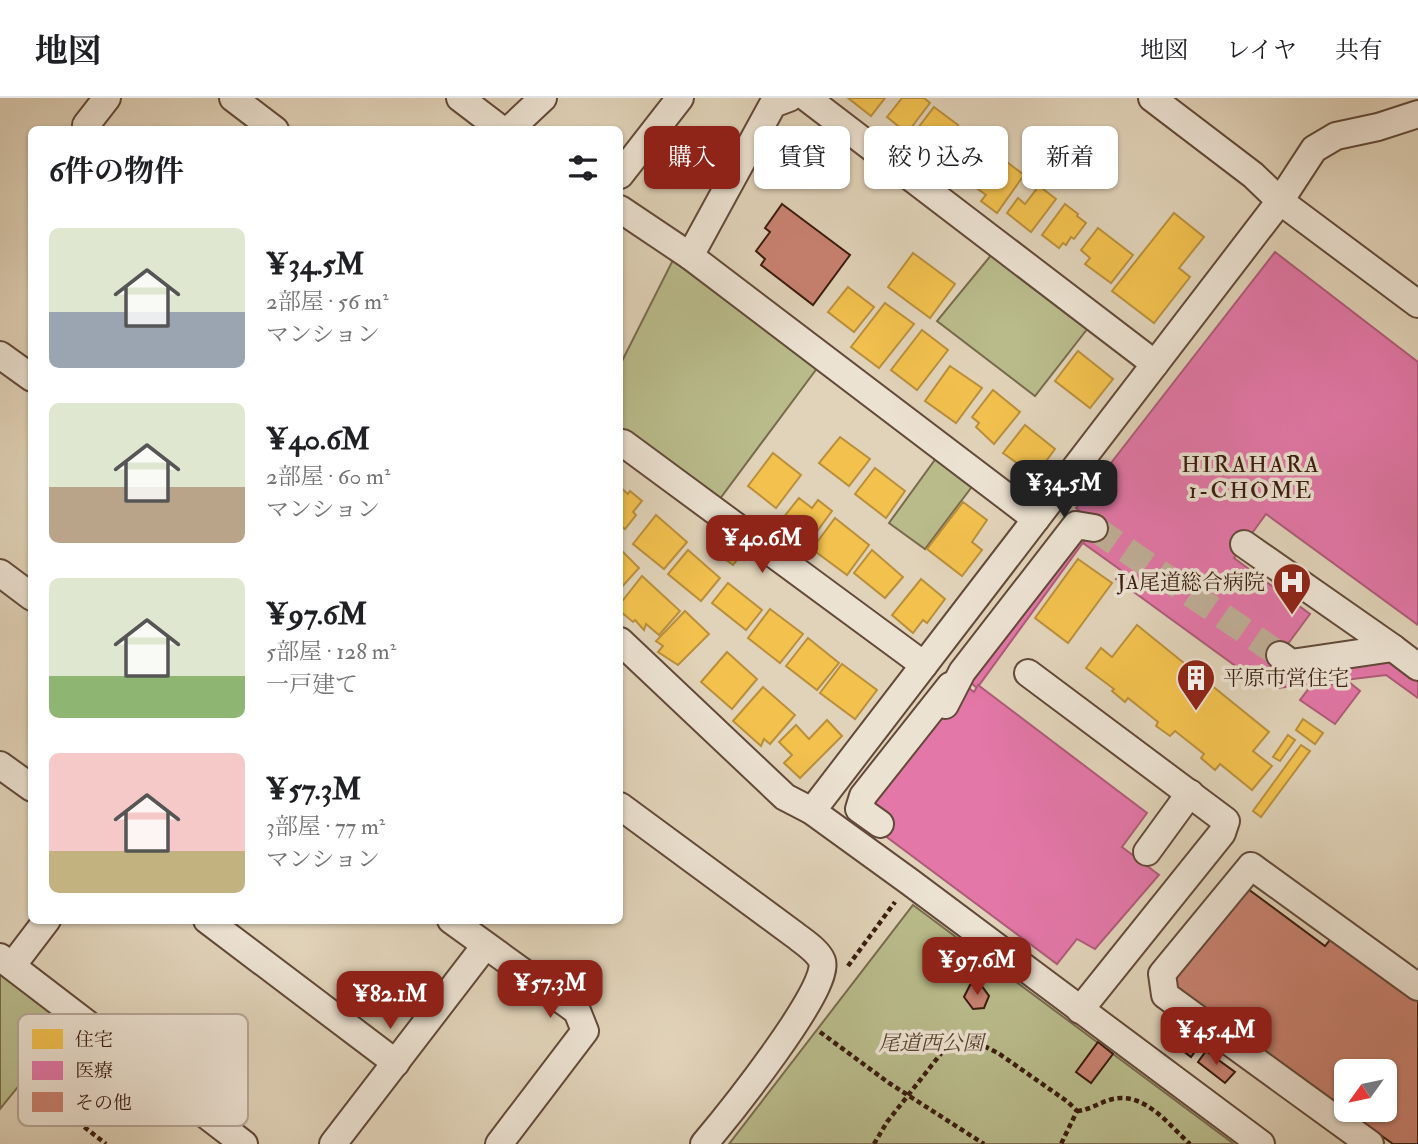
<!DOCTYPE html>
<html lang="ja">
<head>
<meta charset="utf-8">
<style>
  body { margin:0; font-family:"IM FELL Double Pica","Noto Serif JP",serif; background:#f6f6f6; color:#202124; height:100vh; display:flex; flex-direction:column; font-size:26px; white-space:nowrap }
  * { box-sizing:border-box; margin:0 }
  p { font-size:23px; color:#757577 }
  .icon { flex:none; width:38px; height:38px; fill:none; stroke:currentColor; stroke-width:2; stroke-linecap:round; stroke-linejoin:round }
  .map { position:relative; flex:1; overflow:hidden }
  .panel { position:absolute; left:28px; top:28px; width:595px; height:798px; display:flex; flex-direction:column; background:#fff; border-radius:10px; box-shadow:0 2px 5px #0004 }
  .panel>* { flex:none }
  .banner { position:absolute; left:644px; top:28px; width:665px; height:63px; display:flex; gap:14px }
  .needle { width:46px; rotate:237deg }
  .tools { position:absolute; left:1334px; top:961px; display:grid; gap:14px }
  .tools a { display:grid; place-items:center; width:63px; height:63px; border-radius:10px; background:#fff; box-shadow:0 2px 5px #0004; font-size:35px }
  .price { position:absolute; translate:-50% -60px; padding:0 16px; border-radius:14px; background:#8f2418; color:#fff; font-size:23px; line-height:46px; filter:drop-shadow(0 2px 4px #0008) }
  .price::after { content:''; position:absolute; left:50%; top:42px; width:21px; height:16px; margin-left:-10px; background:inherit; clip-path:polygon(0 0,100% 0,50% 100%) }
  .price.active { background:#222; color:#fff }
  ul { padding:0; list-style:none }
  li { display:flex; align-items:center; gap:21px; height:175px; padding:0 21px }
  li span { display:grid; place-items:center; flex:none; width:196px; height:140px; border-radius:10px; color:#555 }
  li>.icon { margin-inline-start:auto }
  span .icon { width:84px; height:84px; fill:#fffc; stroke-width:1 }
  li b { font-size:30px }
  h2 { display:flex; justify-content:space-between; align-items:center; height:84px; padding:0 21px; font-size:30px }
  .chip { padding:0 24px; border-radius:10px; background:#fff; box-shadow:0 2px 5px #0004; font-size:24px; line-height:63px }
  .chip.active { background:#8f2418; color:#fff }
  header { display:flex; align-items:center; gap:42px; box-sizing:border-box; height:98px; padding:0 35px; background:#fff; border-bottom:2px solid #e0e0e0 }
  header strong { font-size:33px }
  nav { display:flex; gap:38px; margin-inline-start:auto; font-size:24px }
  .map>svg:first-child { display:block }
  .green { fill:#b9bb8b; stroke:#796b4c; stroke-width:2 }
  .homes { fill:#f2c14e; stroke:#ba8f3b; stroke-width:2 }
  .health { fill:#e377a8; stroke:#b05b7a; stroke-width:2 }
  .building { fill:#c98271; stroke:#391b0e; stroke-width:2; fill-rule:evenodd }
  .lines { fill:none; stroke-linecap:round; stroke-linejoin:round }
  .minor-tunnel { stroke:#bfae97; stroke-width:26; stroke-dasharray:26 13; stroke-linecap:butt }
  .minor-casing { stroke:#634939; stroke-width:30 }
  .path { stroke:#391b0e; stroke-width:4.5; stroke-dasharray:5 3.5; stroke-linecap:butt }
  .minor { stroke:#ece2d2; stroke-width:26 }
  .labels { text-anchor:middle; stroke-width:7; stroke-linejoin:round; paint-order:stroke }
  .poi-label { font-size:21px; fill:#391b0e; stroke:#ece2d2; text-anchor:end }
  .park-label { font-size:21px; font-style:italic; fill:#59432d; stroke:#ece2d2 }
  .neighbourhood-label { font-size:23px; letter-spacing:2px; fill:#391b0e; stroke:#ece2d2 }
  .key { fill:#ece2d2; stroke:#b6a697; stroke-width:2 }
  .key-label { font-size:19px; fill:#391b0e }
</style>
</head>
<body>
<header>
<strong>地図</strong>
<nav><a>地図</a><a>レイヤ</a><a>共有</a></nav>
</header>
<div class="map">
<svg width="1418" height="1046" viewBox="0 0 1418 1046">
  <rect width="100%" height="100%" fill="#e1d3b9"/>
  <filter id="stains"><feTurbulence type="fractalNoise" baseFrequency=".00286" numOctaves="4"/><feColorMatrix values="0 0 0 0 .2 0 0 0 0 .09 0 0 0 0 .02 0 0 0 .5 -.17"/></filter>
  <radialGradient id="worn" r=".72"><stop offset=".6" stop-color="#630" stop-opacity="0"/><stop offset="1" stop-color="#630" stop-opacity=".3"/></radialGradient>
  <!-- green -->
  <g class="green">
    <path d="M992 156 1088 230 1035 298 937 223Z"/>
    <path d="M674 160 818 269 719 402 620 329V267Z"/>
    <path d="M937 359 974 386 925 451 889 425Z"/>
    <path d="M913 807 1234 1046H729Z"/>
    <path d="M0 875 69 926 0 1011Z"/>
  </g>
  <!-- homes -->
  <g class="homes">
    <path d="M848 0H885L871 18Z"/>
    <path d="M902 0H924L930 5 907 35 887 19Z"/>
    <path d="M934 9 958 27 941 51 930 43 922 54 908 43Z"/>
    <path d="M958 38 986 58 962 89 935 69Z"/>
    <path d="M994 54 1024 77 997 115 981 103 986 97 971 86Z"/>
    <path d="M1039 88 1056 101 1031 134 1007 115 1018 100 1025 106Z"/>
    <path d="M1065 106 1078 116 1077 118 1086 125 1074 141 1071 139 1066 147 1063 145 1059 150 1042 137Z"/>
    <path d="M1174 115 1204 139 1179 170 1190 179 1154 225 1112 193Z"/>
    <path d="M1098 130 1133 157 1111 185 1085 166 1090 160 1081 152Z"/>
    <path d="M913 155 955 186 930 220 888 189Z"/>
    <path d="M848 189 874 209 854 234 828 214Z"/>
    <path d="M885 205 914 226 879 270 851 249Z"/>
    <path d="M922 232 948 252 917 292 891 272Z"/>
    <path d="M1078 253 1113 281 1090 310 1055 283Z"/>
    <path d="M950 268 982 290 956 325 925 303Z"/>
    <path d="M993 292 1020 314 994 346 976 329 979 325 972 319Z"/>
    <path d="M1025 327 1055 351 1035 378 1003 355Z"/>
    <path d="M840 339 870 361 849 388 819 365Z"/>
    <path d="M773 355 801 377 776 410 748 388Z"/>
    <path d="M875 370 905 393 886 420 855 396Z"/>
    <path d="M620 389 628 396 630 393 642 403 633 414 636 417 625 431 620 427Z"/>
    <path d="M799 400 812 410 818 402 832 413 804 451 782 434 789 424 783 420Z"/>
    <path d="M963 404 987 422 972 444 982 452 962 478 927 451Z"/>
    <path d="M656 417 687 444 664 471 633 446Z"/>
    <path d="M835 420 869 447 847 477 812 451Z"/>
    <path d="M728 444 743 455 733 467 719 457Z"/>
    <path d="M620 451 639 470 620 491Z"/>
    <path d="M688 452 720 480 701 503 668 476Z"/>
    <path d="M872 452 903 479 885 500 854 475Z"/>
    <path d="M1078 461 1112 485 1068 545 1035 520Z"/>
    <path d="M642 478 680 513 659 537 646 526 644 532 635 522 633 524 620 513V506Z"/>
    <path d="M921 481 945 501 927 525 923 522 913 535 892 517Z"/>
    <path d="M728 485 762 512 746 532 712 505Z"/>
    <path d="M770 511 803 536 780 565 748 540Z"/>
    <path d="M685 513 709 536 678 567 658 554 663 548 656 543Z"/>
    <path d="M1137 527 1269 634 1253 653 1272 668 1252 692 1220 666 1215 672 1201 660 1204 656 1175 633 1170 638 1156 628 1158 624 1128 600 1125 604 1112 593 1114 591 1086 570 1101 550 1112 559Z"/>
    <path d="M808 540 839 565 817 592 786 568Z"/>
    <path d="M727 554 757 581 732 611 701 584Z"/>
    <path d="M842 566 877 592 855 621 820 595Z"/>
    <path d="M763 589 795 617 770 646 764 641 761 648 733 623Z"/>
    <path d="M1303 621 1323 635 1315 646 1296 632Z"/>
    <path d="M827 622 842 638 800 680 784 665 792 657 779 644 796 627 809 641Z"/>
    <path d="M1288 637 1295 642 1280 663 1273 659Z"/>
    <path d="M1301 647 1310 653 1261 719 1253 713Z"/>
  </g>
  <!-- health -->
  <g class="health">
    <path d="M1275 154 1418 264V527L1266 416 1234 460 1310 516 1259 585 1116 481 1122 473 1083 445 1097 427 1076 410Z"/>
    <path d="M1086 432 1090 435 977 590 970 584Z"/>
    <path d="M1387 561 1418 584V600L1386 577 1278 590 1263 580 1271 569 1283 576Z"/>
    <path d="M1349 584 1360 593 1335 626 1300 602 1310 589Z"/>
    <path d="M962 585 974 594 978 587 1147 715 1122 749 1159 777 1095 851 1077 841 1057 866 876 731 867 709Z"/>
  </g>
  <!-- building -->
  <g class="building">
    <path d="M782 106 850 157 813 207 761 167 765 161 756 153 770 134 765 130Z"/>
    <path d="M1244 788 1325 848 1333 838 1418 900V1046H1393L1172 886ZM1346 973H1384V1012H1346Z"/>
    <path d="M970 887H981L989 898 984 910 973 911 964 899Z"/>
    <path d="M1181 938 1197 951 1191 959 1174 946Z"/>
    <path d="M1098 944 1113 956 1091 985 1076 974Z"/>
    <path d="M1206 953 1235 974 1225 985 1198 964Z"/>
  </g>
  <g class="lines">
    <!-- minor-tunnel -->
    <path class="minor-tunnel" d="M1094 430 1280 557"/>
    <defs>
      <g id="minor">
        <path d="M233 0 275 32"/>
        <path d="M460 0 502 32"/>
        <path d="M789 0 773 6 690 158 1036 421"/>
        <path d="M807 0 1155 266"/>
        <path d="M1152 0 1253 77 1280 103 1418 206"/>
        <path d="M87 32 86 27 107 0"/>
        <path d="M509 32 543 0"/>
        <path d="M620 77 680 0"/>
        <path d="M620 111 690 158"/>
        <path d="M0 257 32 280"/>
        <path d="M620 345H623L924 567"/>
        <path d="M1244 446 1393 550"/>
        <path d="M0 475 32 499"/>
        <path d="M620 543 785 699 812 713 910 784 1261 1046"/>
        <path d="M1280 557 1291 565 1393 550 1418 569"/>
        <path d="M1028 575 1226 723 1222 735 1080 912"/>
        <path d="M945 607 962 574 1076 427 1094 430"/>
        <path d="M0 667 32 690"/>
        <path d="M620 708 795 837C804 844 818 853 822 863 832 889 725 1021 704 1046"/>
        <path d="M812 713 1280 103 1314 51 1336 38 1378 29 1418 16"/>
        <path d="M880 726 859 711 863 698 950 588"/>
        <path d="M1147 754 1190 695"/>
        <path d="M207 822 396 965"/>
        <path d="M451 822 577 913 585 933 499 1046"/>
        <path d="M0 859 244 1046"/>
        <path d="M12 868 47 822"/>
        <path d="M333 1046 485 848"/>
        <path d="M1370 1046 1165 897 1162 876 1251 768 1418 889"/>
      </g>
    </defs>
    <!-- minor casing -->
    <use href="#minor" class="minor-casing"/>
    <!-- path -->
    <g class="path">
      <path d="M848 868 895 804"/>
      <path d="M820 934 889 985 984 1046"/>
      <path d="M24 982 106 1046"/>
      <path d="M1077 1013C1090 1012 1100 1004 1113 1001 1145 994 1169 1027 1190 1046"/>
      <path d="M874 1046 887 1024 943 953 970 941 998 955 1068 1004 1077 1013 1061 1046"/>
    </g>
    <!-- minor -->
    <use href="#minor" class="minor"/>
  </g>
  <!-- icons -->
  <defs>
    <symbol id="hospital-pin" viewBox="-11 -11 22 30"><path d="M0 17L-7.5 6A9.5 9.5 0 1 1 7.5 6Z" fill="#8f2418" stroke="#ece2d2"/><path d="M-5-5h3v3.5h4V-5h3V5h-3V1.5h-4V5h-3Z" fill="#fff"/></symbol>
    <symbol id="building-pin" viewBox="-11 -11 22 30"><path d="M0 17L-7.5 6A9.5 9.5 0 1 1 7.5 6Z" fill="#8f2418" stroke="#ece2d2"/><path d="M-4-6H4V6H1V3H-1V6H-4ZM-2.5-4.3h1.7v1.8h-1.7ZM.8-4.3h1.7v1.8H.8ZM-2.5-1h1.7V.8h-1.7ZM.8-1h1.7V.8H.8Z" fill="#fff"/></symbol>
  </defs>
  <g fill-rule="evenodd">
    <use href="#hospital-pin" x="1270" y="462" width="44" height="60"/>
    <use href="#building-pin" x="1174" y="558" width="44" height="60"/>
  </g>
  <g class="labels">
    <!-- poi labels -->
    <g class="poi-label">
      <text x="1265" y="491">JA尾道総合病院</text>
      <text x="1223" y="587" text-anchor="start">平原市営住宅</text>
    </g>
    <!-- park labels -->
    <g class="park-label">
      <text x="931" y="952">尾道西公園</text>
    </g>
    <!-- neighbourhood labels -->
    <g class="neighbourhood-label">
      <text x="1251" y="374">HIRAHARA<tspan x="1251" dy="26">1-CHOME</tspan></text>
    </g>
  </g>
  <!-- legend -->
  <rect x="18" y="916" width="230" height="112" rx="10" class="key"/>
  <rect x="32" y="931" width="31" height="20" fill="#f2c14e"/>
  <rect x="32" y="963" width="31" height="19" fill="#e377a8"/>
  <rect x="32" y="994" width="31" height="20" fill="#c98271"/>
  <g class="key-label">
    <text x="75" y="948">住宅</text>
    <text x="75" y="979">医療</text>
    <text x="75" y="1011">その他</text>
  </g>
  <rect width="100%" height="100%" filter="url(#stains)"/>
  <rect width="100%" height="100%" fill="url(#worn)"/>
</svg>
<div class="tools">
<a><svg class="needle" viewBox="-14 -14 28 28"><path d="M0-13l5 13h-10z" fill="#e53935"/><path d="M0 13l5-13h-10z" fill="#757577"/></svg></a>
</div>
<b class="price active" style="left:1064px;top:422px">¥34.5M</b>
<b class="price" style="left:762px;top:477px">¥40.6M</b>
<b class="price" style="left:977px;top:899px">¥97.6M</b>
<b class="price" style="left:550px;top:922px">¥57.3M</b>
<b class="price" style="left:390px;top:933px">¥82.1M</b>
<b class="price" style="left:1216px;top:969px">¥45.4M</b>
<div class="banner">
<a class="chip active">購入</a>
<a class="chip">賃貸</a>
<a class="chip">絞り込み</a>
<a class="chip">新着</a>
</div>
<section class="panel">
<h2>6件の物件<svg class="icon" aria-label="filters" viewBox="0 0 24 24"><path d="M4 7h16M4 17h16"/><circle cx="9" cy="7" r="2"/><circle cx="15" cy="17" r="2"/></svg></h2>
<ul>
<li><span style="background:linear-gradient(#dfe7d0 60%,#9aa5b1 0)"><svg class="icon" aria-label="home" viewBox="0 0 24 24"><path d="M3 11l9-7 9 7M6 9v11h12V9"/></svg></span><div><b>¥34.5M</b><p>2部屋 · 56 m²</p><p>マンション</p></div></li>
<li><span style="background:linear-gradient(#dfe7d0 60%,#b9a48a 0)"><svg class="icon" aria-label="home" viewBox="0 0 24 24"><path d="M3 11l9-7 9 7M6 9v11h12V9"/></svg></span><div><b>¥40.6M</b><p>2部屋 · 60 m²</p><p>マンション</p></div></li>
<li><span style="background:linear-gradient(#dfe7d0 70%,#8fb573 0)"><svg class="icon" aria-label="home" viewBox="0 0 24 24"><path d="M3 11l9-7 9 7M6 9v11h12V9"/></svg></span><div><b>¥97.6M</b><p>5部屋 · 128 m²</p><p>一戸建て</p></div></li>
<li><span style="background:linear-gradient(#f6c9c9 70%,#c2b280 0)"><svg class="icon" aria-label="home" viewBox="0 0 24 24"><path d="M3 11l9-7 9 7M6 9v11h12V9"/></svg></span><div><b>¥57.3M</b><p>3部屋 · 77 m²</p><p>マンション</p></div></li>
</ul>
</section>
</div>
</body>
</html>
